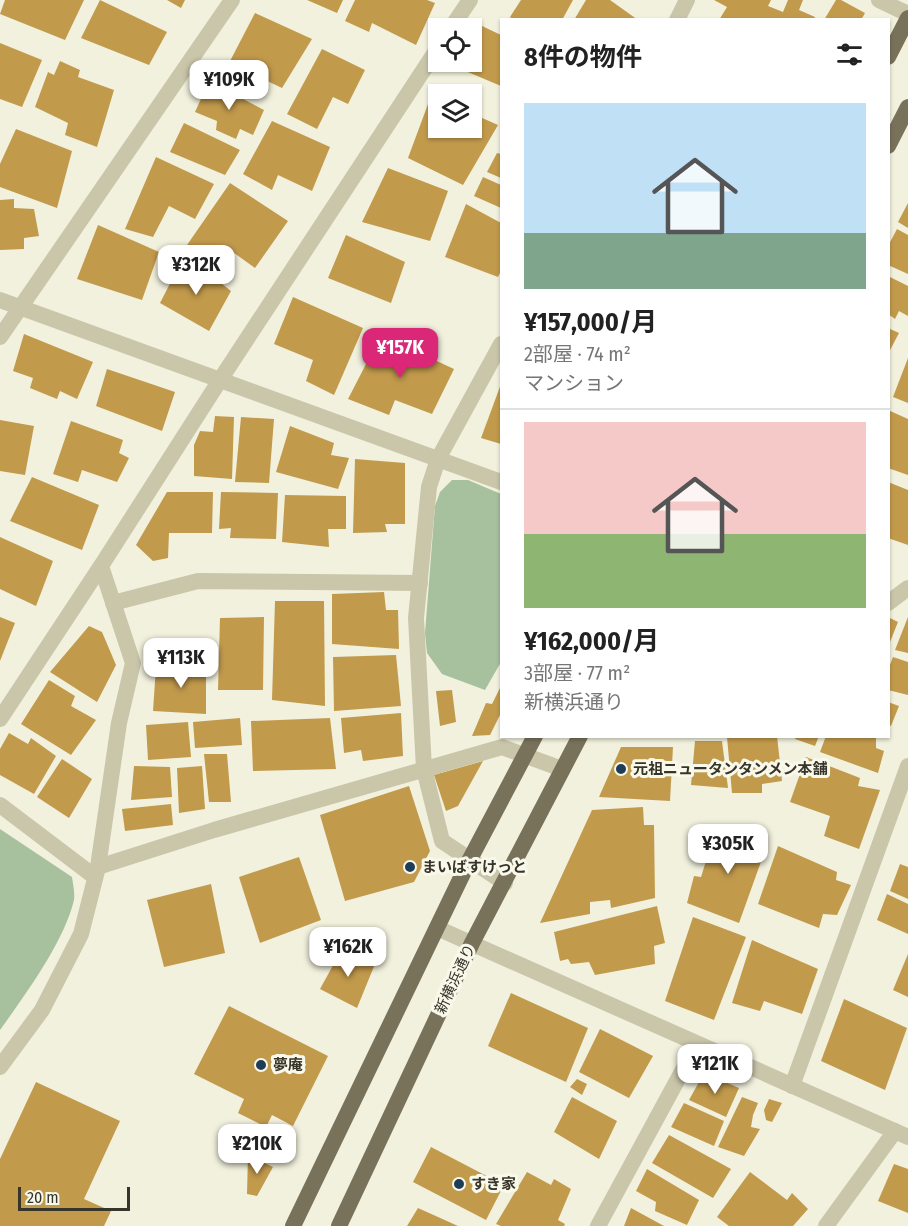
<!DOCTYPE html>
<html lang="ja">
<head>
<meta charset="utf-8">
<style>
  body { margin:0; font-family:"Fira Sans Condensed","Noto Sans JP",sans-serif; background:#f2f2f2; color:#222; height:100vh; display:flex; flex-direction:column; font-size:22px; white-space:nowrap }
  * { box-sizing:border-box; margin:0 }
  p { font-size:20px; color:#767676 }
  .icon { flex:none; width:33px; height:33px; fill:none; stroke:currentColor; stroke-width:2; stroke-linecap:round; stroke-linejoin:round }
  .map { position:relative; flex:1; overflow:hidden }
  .sheet { position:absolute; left:500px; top:18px; width:390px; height:720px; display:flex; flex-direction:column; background:#fff; border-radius:0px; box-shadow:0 2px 4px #0004 }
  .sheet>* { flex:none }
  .tools { position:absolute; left:428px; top:18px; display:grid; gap:12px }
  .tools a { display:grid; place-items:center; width:54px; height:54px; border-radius:0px; background:#fff; box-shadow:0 2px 4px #0004; font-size:30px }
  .scale { position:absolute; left:18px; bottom:15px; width:112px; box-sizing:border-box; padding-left:6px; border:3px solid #373429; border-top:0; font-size:16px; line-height:21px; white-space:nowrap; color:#373429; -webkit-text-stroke:4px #f9f9eb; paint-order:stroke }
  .price { position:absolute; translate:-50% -51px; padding:0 14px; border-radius:12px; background:#fff; color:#222; font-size:20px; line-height:39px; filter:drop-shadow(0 2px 3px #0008) }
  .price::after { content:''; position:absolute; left:50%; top:36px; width:18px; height:14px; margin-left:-9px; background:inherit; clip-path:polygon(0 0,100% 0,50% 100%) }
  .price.active { background:#db2777; color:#fff }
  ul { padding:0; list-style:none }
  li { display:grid; align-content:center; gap:12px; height:318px; padding:0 24px }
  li+li { border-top:2px solid #e0e0e0 }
  li span { display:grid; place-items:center; height:186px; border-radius:0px; color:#555 }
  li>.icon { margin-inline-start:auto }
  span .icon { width:108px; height:108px; fill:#fffc; stroke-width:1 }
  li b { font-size:26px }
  h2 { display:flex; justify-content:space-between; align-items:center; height:72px; padding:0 24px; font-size:26px }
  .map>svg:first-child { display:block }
  .green { fill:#a7c19e }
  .building { fill:#c29a4c }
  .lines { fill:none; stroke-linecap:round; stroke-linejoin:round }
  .minor { stroke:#cac6aa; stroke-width:16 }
  .primary { stroke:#79725b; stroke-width:16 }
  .poi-dot { fill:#203d58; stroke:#f9f9eb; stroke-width:2 }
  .labels { text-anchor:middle; stroke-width:6; stroke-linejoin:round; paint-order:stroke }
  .poi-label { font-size:15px; font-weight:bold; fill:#373429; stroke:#f9f9eb; text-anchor:start }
  .street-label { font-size:15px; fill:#373429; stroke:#f9f9eb }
</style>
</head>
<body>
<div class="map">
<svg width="908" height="1226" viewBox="0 0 908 1226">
  <rect width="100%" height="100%" fill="#f2f1de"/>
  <!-- green -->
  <g class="green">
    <path d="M452 480H468L501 494V662L485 690 442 674 427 653 425 633 435 506 440 492Z"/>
    <path d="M0 829 72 877C73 884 75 893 74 900 64 942 25 995 0 1030Z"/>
  </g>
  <!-- building -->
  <g class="building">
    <path d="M5 0H84L65 40 0 14Z"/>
    <path d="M100 0 167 32 149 65 81 38Z"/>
    <path d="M167 0H185L181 8Z"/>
    <path d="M307 0H343L337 13Z"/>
    <path d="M355 0H427L435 3 416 45 372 23 369 32 345 21Z"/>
    <path d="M521 0H573L562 20H514L510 17Z"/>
    <path d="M586 0H610L638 20H574Z"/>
    <path d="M714 0H771L768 6 783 12 788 0H803L799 10 815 17 814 20H719L727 7Z"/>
    <path d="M836 0H841L865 13 861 20H824Z"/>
    <path d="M255 13 312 39 282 88 229 63Z"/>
    <path d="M482 26 501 35V86L463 70 467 62H471V52Z"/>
    <path d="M0 43 42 60 22 107 0 99Z"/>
    <path d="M322 49 365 70 348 104 333 97 317 129 287 114Z"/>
    <path d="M60 61 80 70 78 77 114 90 97 147 65 135 68 123 35 107 48 72 54 75Z"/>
    <path d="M209 81 264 110 253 135 240 129 236 139 216 130 217 121 195 112Z"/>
    <path d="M431 96 438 99V128H471V113L498 125 463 185 408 158Z"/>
    <path d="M272 121 330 147 312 191 278 175 272 190 243 174Z"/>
    <path d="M184 123 240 150 225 175 170 152Z"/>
    <path d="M16 129 72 151 57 208 0 187V164Z"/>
    <path d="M497 153 501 154V178L487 172Z"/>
    <path d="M156 157 214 184 195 219 169 206 153 237 125 229Z"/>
    <path d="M388 168 448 191 430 241 362 222Z"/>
    <path d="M483 177 501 185V208L474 196Z"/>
    <path d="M230 183 288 221 255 268 223 245 212 261 187 245Z"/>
    <path d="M14 199V208L34 209 39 236 24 238V249L0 250V200Z"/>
    <path d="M908 203V228L898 222Z"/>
    <path d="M466 204 501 223V271L498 277 445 257Z"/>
    <path d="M98 225 159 252 142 300 77 279Z"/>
    <path d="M897 229 908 235V274L888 265V246Z"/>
    <path d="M346 235 405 262 391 303 328 278Z"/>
    <path d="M197 264 231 291 209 331 160 303 179 266 191 271Z"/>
    <path d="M888 276 908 286V316L899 311 895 319 888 314Z"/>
    <path d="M293 297 363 328 334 395 306 381 313 360 274 344Z"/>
    <path d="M888 328 899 333 888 354Z"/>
    <path d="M24 334 93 362 77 399 60 391 57 399 30 388 33 378 13 371Z"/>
    <path d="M381 335 454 369 432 414 395 400 389 415 348 399Z"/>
    <path d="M908 358V403L893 397Z"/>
    <path d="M107 369 175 392 162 431 96 406Z"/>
    <path d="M501 384V444L481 438Z"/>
    <path d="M888 410 908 419V475L888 468Z"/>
    <path d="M215 416 234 417 232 479 194 476V445L200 431 213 432Z"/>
    <path d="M241 417 274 419 269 483 235 482Z"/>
    <path d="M0 420 34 426 25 475 0 471Z"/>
    <path d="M71 421 123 440 119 453 129 458 117 482 82 470 78 482 53 474Z"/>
    <path d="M290 426 334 443 331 455 349 458 338 489 276 472Z"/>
    <path d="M355 459 405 463V524H385L387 532 353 533Z"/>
    <path d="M32 477 99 505 82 550 10 521Z"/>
    <path d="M888 482 908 490V545L888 538Z"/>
    <path d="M167 492H213L212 533H169L168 558 153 561 136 545Z"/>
    <path d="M221 492 278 493 276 539 230 538 231 528 219 529Z"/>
    <path d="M285 495 346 496V529H328L329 547 282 542Z"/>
    <path d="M0 537 53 561 36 606 0 589Z"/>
    <path d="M384 592 386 610H398L399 649 332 644V594Z"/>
    <path d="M275 601H324L325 706 272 700Z"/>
    <path d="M0 617 15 623 0 661Z"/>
    <path d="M264 617 263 690H218L220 618Z"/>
    <path d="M888 617 898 622 888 647Z"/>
    <path d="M908 617V653L895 650Z"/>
    <path d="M89 626 102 632 116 665 97 702 50 672Z"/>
    <path d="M396 655 401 706 334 711 333 657Z"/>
    <path d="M893 657 908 662V695L888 690V670Z"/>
    <path d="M184 661 206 663V714L153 711 156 667 183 668Z"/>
    <path d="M49 680 75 696 71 706 96 720 71 755 21 724Z"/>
    <path d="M501 686V713L490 735 472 736 486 703 492 704Z"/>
    <path d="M452 690 456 722 440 726 436 691Z"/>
    <path d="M888 702 899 706 891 726 888 725Z"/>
    <path d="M401 713 403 756 363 761 361 750 344 753 341 718Z"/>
    <path d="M240 718 242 745 195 748 193 722Z"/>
    <path d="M330 718 336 769 253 771 251 721Z"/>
    <path d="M188 722 191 757 148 760 146 725Z"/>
    <path d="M9 733 28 744 31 738 56 756 34 794 0 775V749Z"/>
    <path d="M737 736H777L782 781 762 784V793H732L727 737Z"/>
    <path d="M796 736H819L815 746 795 739Z"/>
    <path d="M826 736H872L876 738V748L884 751 878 773 820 752Z"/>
    <path d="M695 741H722L728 788 691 785Z"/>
    <path d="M621 747H673L670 801 599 797Z"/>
    <path d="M204 754H227L231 802H209Z"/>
    <path d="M806 757 860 778 858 786 880 790 859 849 824 836 830 816 790 802Z"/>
    <path d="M62 759 92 779 69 818 37 797Z"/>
    <path d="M483 761 458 806 446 811 434 775Z"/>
    <path d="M134 766 170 767 172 797 131 800Z"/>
    <path d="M202 766 205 809 179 813 177 768Z"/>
    <path d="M409 786 430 851 414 882 345 901 320 815Z"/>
    <path d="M171 804 173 825 125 831 122 809Z"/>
    <path d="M643 807 644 825H654L655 898 611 908 610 900 590 902V914L540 923 592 810Z"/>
    <path d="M717 826 767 845 739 923 687 903 694 876 701 877Z"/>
    <path d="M778 846 837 872 836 880 851 885 837 915 823 914 819 928 758 904Z"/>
    <path d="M299 857 321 920 260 943 239 877Z"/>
    <path d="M900 864 908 867V899L890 891Z"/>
    <path d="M211 884 225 953 164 967 147 900Z"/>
    <path d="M887 894 908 904V934L877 920Z"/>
    <path d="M657 906 665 943 654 946 655 964 595 975 589 962 571 964 568 959 560 961 554 932Z"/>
    <path d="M693 917 746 937 714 1020 665 1001Z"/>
    <path d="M752 940 818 969 802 1014 764 1001 760 1011 732 1003Z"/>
    <path d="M342 949 375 964 357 1008 320 989Z"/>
    <path d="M908 954V997L893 990Z"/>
    <path d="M511 993 588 1028 566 1082 488 1046Z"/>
    <path d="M844 999 907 1028 885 1090 821 1061Z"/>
    <path d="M229 1006 328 1056 293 1126 272 1115 266 1127 238 1113 244 1099 194 1074Z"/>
    <path d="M600 1029 653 1056 629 1098 579 1072Z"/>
    <path d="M704 1073 739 1088 726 1117 689 1100Z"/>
    <path d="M577 1079 587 1084 582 1095 570 1087Z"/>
    <path d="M36 1082 120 1121 84 1199 111 1211 104 1226H0V1159Z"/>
    <path d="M572 1097 617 1121 599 1159 554 1132Z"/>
    <path d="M742 1097 758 1103 753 1115 751 1127 760 1129 744 1156 718 1147Z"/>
    <path d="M769 1099 782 1103 772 1122 766 1120 764 1110Z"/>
    <path d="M684 1103 724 1121 714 1146 671 1127Z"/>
    <path d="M669 1135 731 1169 713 1198 652 1163Z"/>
    <path d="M431 1147 504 1185 486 1220 413 1182Z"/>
    <path d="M248 1155 273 1167 257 1196 247 1194Z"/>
    <path d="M894 1164 908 1169V1213L878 1201Z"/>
    <path d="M647 1169 699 1200 687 1225 655 1211 656 1202 636 1191Z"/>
    <path d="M527 1172 551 1185 554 1179 571 1189 558 1220 565 1224 564 1226H501L496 1224Z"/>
    <path d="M750 1172 787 1200 792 1193 808 1209 793 1226H729L717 1217Z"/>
    <path d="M418 1208 458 1226H407Z"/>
    <path d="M631 1208 664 1226H624Z"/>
  </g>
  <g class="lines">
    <!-- minor -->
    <g class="minor">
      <path d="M879 0 908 14"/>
      <path d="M677 20 687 0"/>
      <path d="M451 28 470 0"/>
      <path d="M0 300 501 482"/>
      <path d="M0 337 232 0"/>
      <path d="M501 344 438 459 429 487 416 618 424 769 442 841 505 883"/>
      <path d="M113 603 198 581 420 583"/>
      <path d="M888 603 908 588"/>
      <path d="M0 719 101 566"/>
      <path d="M0 805 95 877"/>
      <path d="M98 867 214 830 502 747 562 769"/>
      <path d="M437 928 908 1137"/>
      <path d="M0 1067 42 1010 81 934 98 867 119 723 133 663 101 566 220 380 438 48"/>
      <path d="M792 1086 908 766"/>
      <path d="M598 1226 697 1044"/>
      <path d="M826 1226 895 1131"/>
    </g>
    <!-- primary -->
    <g class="primary">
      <path d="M888 57 908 18"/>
      <path d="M888 146 908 107"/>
      <path d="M293 1226 469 861 535 736"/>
      <path d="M339 1226 472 943 580 736"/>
    </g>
  </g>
  <!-- markers -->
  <g class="poi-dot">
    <circle cx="621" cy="769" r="6"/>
    <circle cx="410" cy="867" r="6"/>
    <circle cx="261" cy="1065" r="6"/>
    <circle cx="459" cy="1184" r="6"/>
  </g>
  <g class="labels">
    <!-- poi labels -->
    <g class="poi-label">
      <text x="633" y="774">元祖ニュータンタンメン本舗</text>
      <text x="422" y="872">まいばすけっと</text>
      <text x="273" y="1070">夢庵</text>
      <text x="471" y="1189">すき家</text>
    </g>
    <!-- street labels -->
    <g class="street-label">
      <text transform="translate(455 979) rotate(-65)" y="5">新横浜通り</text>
    </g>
  </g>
</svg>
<div class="tools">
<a><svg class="icon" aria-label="locate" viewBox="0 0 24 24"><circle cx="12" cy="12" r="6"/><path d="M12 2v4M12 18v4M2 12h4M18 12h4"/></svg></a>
<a><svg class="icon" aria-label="layers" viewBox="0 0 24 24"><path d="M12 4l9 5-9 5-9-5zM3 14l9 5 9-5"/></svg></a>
</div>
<div class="scale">20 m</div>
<b class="price" style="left:229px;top:111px">¥109K</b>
<b class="price" style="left:196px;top:296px">¥312K</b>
<b class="price active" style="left:400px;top:379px">¥157K</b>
<b class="price" style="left:181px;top:689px">¥113K</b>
<b class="price" style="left:728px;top:875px">¥305K</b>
<b class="price" style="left:348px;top:978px">¥162K</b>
<b class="price" style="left:715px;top:1095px">¥121K</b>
<b class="price" style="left:257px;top:1175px">¥210K</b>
<section class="sheet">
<h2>8件の物件<svg class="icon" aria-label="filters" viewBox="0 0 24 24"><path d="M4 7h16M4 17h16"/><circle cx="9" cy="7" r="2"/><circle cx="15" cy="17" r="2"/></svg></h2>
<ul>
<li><span style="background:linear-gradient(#bfe0f5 70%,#7fa58c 0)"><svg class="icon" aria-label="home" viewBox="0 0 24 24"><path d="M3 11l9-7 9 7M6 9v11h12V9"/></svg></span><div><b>¥157,000/月</b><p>2部屋 · 74 m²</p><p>マンション</p></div></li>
<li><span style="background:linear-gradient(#f6c9c9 60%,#8fb573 0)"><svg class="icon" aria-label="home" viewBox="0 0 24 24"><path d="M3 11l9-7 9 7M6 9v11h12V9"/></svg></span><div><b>¥162,000/月</b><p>3部屋 · 77 m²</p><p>新横浜通り</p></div></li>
</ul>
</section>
</div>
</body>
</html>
